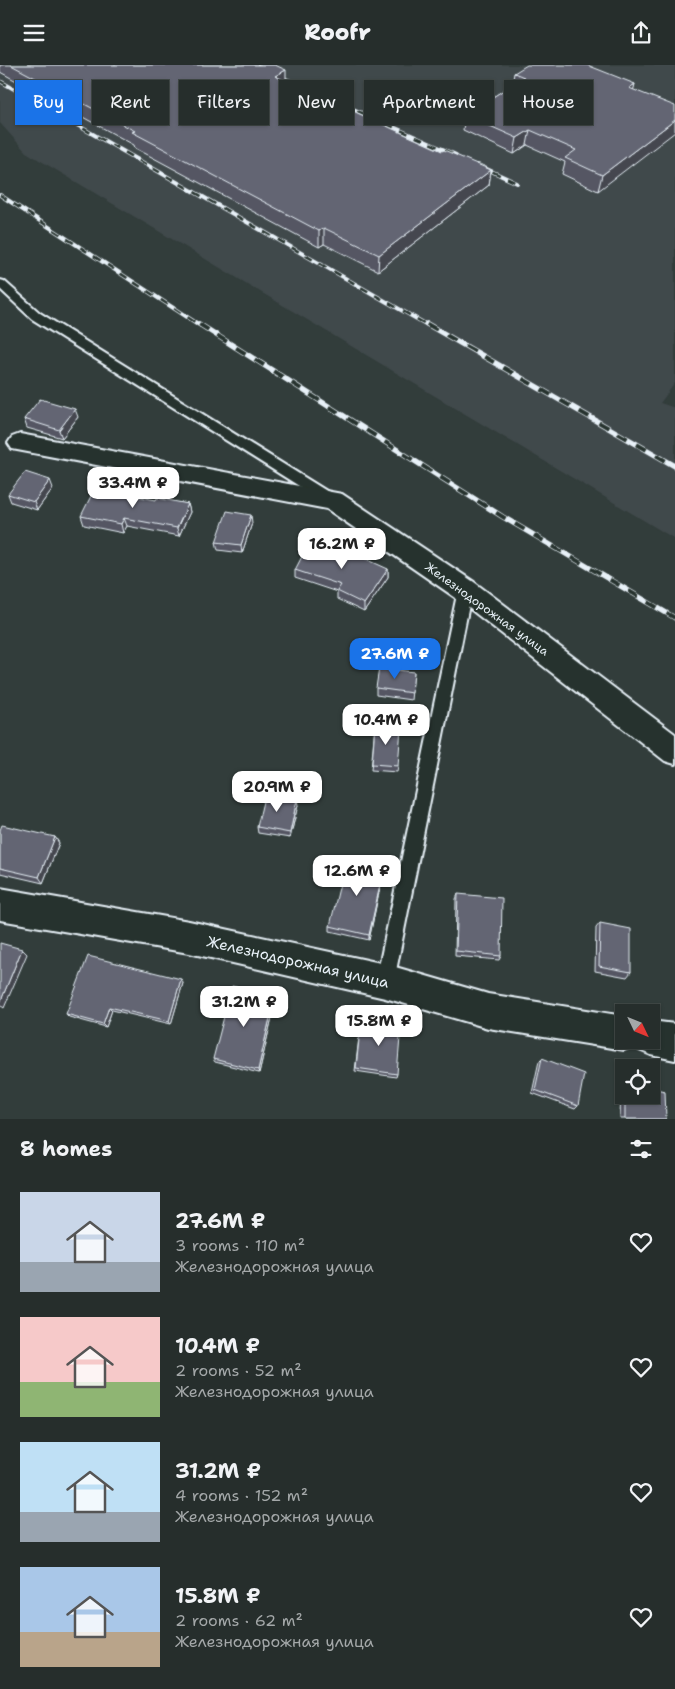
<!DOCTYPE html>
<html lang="en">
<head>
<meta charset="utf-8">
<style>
  body { margin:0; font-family:"Shantell Sans",sans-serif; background:#2e3634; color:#f1f3f6; height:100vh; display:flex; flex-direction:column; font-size:19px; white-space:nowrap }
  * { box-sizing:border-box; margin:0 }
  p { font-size:16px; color:#a4a8a9 }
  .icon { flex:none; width:28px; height:28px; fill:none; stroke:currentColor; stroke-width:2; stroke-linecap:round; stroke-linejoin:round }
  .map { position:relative; height:1054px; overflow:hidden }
  .side { display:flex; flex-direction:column; background:#262e2c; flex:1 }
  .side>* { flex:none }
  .top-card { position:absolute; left:15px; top:15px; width:645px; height:45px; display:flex; gap:10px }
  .needle { width:32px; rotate:133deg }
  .fabs { position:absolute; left:615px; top:939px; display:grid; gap:10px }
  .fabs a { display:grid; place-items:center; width:45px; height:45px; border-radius:0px; background:#262e2c; box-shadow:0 1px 4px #0004,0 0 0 1px #424a48; font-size:25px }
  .price { position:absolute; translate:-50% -42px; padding:0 11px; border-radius:10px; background:#fff; color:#222; font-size:16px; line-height:32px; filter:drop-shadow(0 1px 2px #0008) }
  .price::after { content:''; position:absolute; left:50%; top:30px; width:15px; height:11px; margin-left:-8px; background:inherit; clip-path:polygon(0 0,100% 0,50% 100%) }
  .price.on { background:#1a73e8; color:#fff }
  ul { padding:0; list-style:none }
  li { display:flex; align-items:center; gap:15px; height:125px; padding:0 20px }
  li span { display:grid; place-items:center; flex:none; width:140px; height:100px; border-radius:0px; color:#555 }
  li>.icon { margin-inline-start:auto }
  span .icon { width:60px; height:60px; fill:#fffc; stroke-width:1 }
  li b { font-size:21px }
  h2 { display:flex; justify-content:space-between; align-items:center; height:60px; padding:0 20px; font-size:21px }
  .chip { padding:0 18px; border-radius:0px; background:#262e2c; box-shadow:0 1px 4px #0004,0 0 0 1px #424a48; font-size:18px; line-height:45px }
  .chip.on { background:#1a73e8; color:#fff }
  header { display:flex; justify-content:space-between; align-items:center; height:65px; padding:0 20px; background:#262e2c; font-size:22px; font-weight:800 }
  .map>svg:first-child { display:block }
  .built { fill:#41494c }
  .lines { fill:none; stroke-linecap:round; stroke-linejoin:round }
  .lane-casing { stroke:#e8f1f8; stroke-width:4 }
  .street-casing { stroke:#e8f1f8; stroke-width:4 }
  .lane { fill:#26332d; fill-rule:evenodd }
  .street { fill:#26332d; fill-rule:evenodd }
  .rail-far1-casing { stroke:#e8f1f8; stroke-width:4 }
  .rail-casing { stroke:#e8f1f8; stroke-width:5.5 }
  .rail-far1 { stroke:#26332d; stroke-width:2.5; stroke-dasharray:8; stroke-linecap:butt }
  .rail { stroke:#26332d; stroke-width:4; stroke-dasharray:11; stroke-linecap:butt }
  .wall { fill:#555763; stroke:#e8f1f8 }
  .shaded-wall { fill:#454750; stroke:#e8f1f8 }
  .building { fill:#636573; stroke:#e8f1f8 }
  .labels { text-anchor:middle; stroke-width:4; stroke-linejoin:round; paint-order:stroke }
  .street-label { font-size:12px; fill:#e8f1f8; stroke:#26332d }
  .near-street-label { font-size:15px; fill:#e8f1f8; stroke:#26332d }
</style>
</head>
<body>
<header><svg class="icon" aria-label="menu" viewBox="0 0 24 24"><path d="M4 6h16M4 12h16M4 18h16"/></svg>Roofr<svg class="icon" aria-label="share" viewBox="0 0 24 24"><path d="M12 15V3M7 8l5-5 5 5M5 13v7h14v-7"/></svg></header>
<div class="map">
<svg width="675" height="1054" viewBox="0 0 675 1054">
  <rect width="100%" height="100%" fill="#323d3b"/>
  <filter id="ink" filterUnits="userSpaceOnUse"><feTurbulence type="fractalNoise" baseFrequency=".02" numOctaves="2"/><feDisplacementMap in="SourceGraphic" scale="10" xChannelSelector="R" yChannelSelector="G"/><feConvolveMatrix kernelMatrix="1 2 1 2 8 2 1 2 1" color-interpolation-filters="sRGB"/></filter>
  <g filter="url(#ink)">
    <!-- built -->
    <path class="built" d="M0 0H675V318L660 338 675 343V474L26 87 0 58Z"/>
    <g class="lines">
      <defs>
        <g id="lane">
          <path d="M0 215 4 216 40 248 333 430 334 433 333 436H323L32 254 0 224Z"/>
          <path d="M465 519 470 521 472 525 394 916 391 922 385 925 379 922 376 916 458 525 460 521Z"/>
        </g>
        <g id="street">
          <path d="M20 369 342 429 474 517 675 669V699L665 696 456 533 327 444 12 384 8 378 12 372Z"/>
          <path d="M0 823 189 856 385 899 488 929 624 951V975H651V956L675 959V995L651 990 639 985 636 980 624 985 488 963 385 933 189 888 0 855Z"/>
        </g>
      </defs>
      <!-- lane casing -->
      <use href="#lane" class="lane-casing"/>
      <!-- street casing -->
      <use href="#street" class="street-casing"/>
      <!-- lane -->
      <use href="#lane" class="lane"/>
      <!-- street -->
      <use href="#street" class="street"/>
      <defs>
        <g id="rail-far1">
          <path d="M255 0 456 90"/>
          <path d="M0 16 429 261"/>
          <path d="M478 100 517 118"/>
          <path d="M0 130 201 261"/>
        </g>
        <g id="rail">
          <path d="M199 259 503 452 675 553"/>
          <path d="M427 259 675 401"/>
        </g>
      </defs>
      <!-- rail-far1 casing -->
      <use href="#rail-far1" class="rail-far1-casing"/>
      <!-- rail casing -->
      <use href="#rail" class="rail-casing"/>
      <!-- rail-far1 -->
      <use href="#rail-far1" class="rail-far1"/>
      <!-- rail -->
      <use href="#rail" class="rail"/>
    </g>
    <!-- wall -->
    <g class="wall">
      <path d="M0 0H275L286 16 442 86 491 105 489 120 378 206 324 179 319 182 135 83 134 80 0 7Z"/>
      <path d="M514 8 635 19 598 126 562 109 565 97 527 80 514 89 463 65 465 50 512 20Z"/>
      <path d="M78 352 62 373 27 363 24 354Z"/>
      <path d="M53 423 37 445 11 437 8 429Z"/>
      <path d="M156 435 188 439 190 447 179 471 127 461 123 468 84 460 81 451Z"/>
      <path d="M252 458 242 488 218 485 216 477Z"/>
      <path d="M388 504V512L364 547 337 534V527L295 513V505Z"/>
      <path d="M414 607 411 635 376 630V623Z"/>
      <path d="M375 660 398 701 397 707 371 705Z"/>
      <path d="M298 740 290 773 258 768 257 762Z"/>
      <path d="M0 765 55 772 59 778 43 818 0 808Z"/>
      <path d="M384 802 369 875 330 866V861Z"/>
      <path d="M458 829 501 891 499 895 455 891 456 834Z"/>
      <path d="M600 858 631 907 627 912 595 906 596 863Z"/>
      <path d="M183 918 171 959 112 945 106 962 69 952 66 949Z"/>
      <path d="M275 931 276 935 259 1008 215 997 213 994Z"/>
      <path d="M361 955 397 1009 396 1012 355 1006Z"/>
      <path d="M542 993 578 1041 575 1044 532 1028 539 996Z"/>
      <path d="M624 1018V1030H651L666 1054H620L621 1020Z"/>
    </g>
    <!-- shaded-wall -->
    <g class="shaded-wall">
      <path d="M286 5V20L275 11Z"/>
      <path d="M635 19 631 35 629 23Z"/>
      <path d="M675 55V67L598 126 602 110Z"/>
      <path d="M530 65 527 80 514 89 517 73Z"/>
      <path d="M491 105 489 120 378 206 379 190Z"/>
      <path d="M324 163V179L319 182V166Z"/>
      <path d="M75 344 78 352 62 373 59 365Z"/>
      <path d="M50 415 53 423 37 445 34 437Z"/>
      <path d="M188 439 190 447 179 471 177 463Z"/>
      <path d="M251 450 252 458 242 488 241 480Z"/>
      <path d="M124 453 127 461 123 468 121 459Z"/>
      <path d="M388 504V512L364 547V539Z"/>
      <path d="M297 734 298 740 290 773V768Z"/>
      <path d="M55 772 59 778 43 818 39 812Z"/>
      <path d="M384 802 383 808 369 875V870Z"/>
      <path d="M22 884 27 889 4 943 0 940V938Z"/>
      <path d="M181 914 183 918 171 959 169 956Z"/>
      <path d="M275 931 276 935 259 1008 258 1005Z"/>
      <path d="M109 942 112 945 106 962 103 959Z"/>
    </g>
    <!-- building -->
    <g class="building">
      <path d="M11 0H275L286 5 275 11 442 86 444 85 491 105 379 190 324 163 319 166 132 67 135 66Z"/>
      <path d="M527 0H587L635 19 629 23 675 41V55L602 110 565 93 576 85 530 65 517 73 465 50 524 12 514 8Z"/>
      <path d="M40 334 75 344 59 365 24 354Z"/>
      <path d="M25 407 50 415 34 437 8 429Z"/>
      <path d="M95 423 156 435 157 433 188 439 177 463 124 453 121 459 81 451Z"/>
      <path d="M227 446 251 450 241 480 216 477Z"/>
      <path d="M310 476 366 494 388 504 364 539 337 526 341 520 295 505Z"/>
      <path d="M379 603 414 607 412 628 376 623Z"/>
      <path d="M375 660 401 663 398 701 372 699Z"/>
      <path d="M265 728 297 734 290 768 257 762Z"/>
      <path d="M2 760 55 772 39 812 0 803V765Z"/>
      <path d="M346 793 384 802 369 870 330 861Z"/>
      <path d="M458 829 502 833 501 891 456 886Z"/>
      <path d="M600 858 631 864V907L599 901Z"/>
      <path d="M0 878 22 884 0 938Z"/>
      <path d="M88 891 181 914 169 956 109 942 103 959 66 949Z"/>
      <path d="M232 921 275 931 258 1005 213 994Z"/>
      <path d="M361 955 401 960 397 1009 356 1003Z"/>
      <path d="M542 993 584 1009 578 1041 535 1025Z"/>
      <path d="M651 1023 665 1026 666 1054H625V1030H651Z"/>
    </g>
  </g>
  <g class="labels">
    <!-- street labels -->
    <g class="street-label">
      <text transform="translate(487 544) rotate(36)" y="4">Железнодорожная улица</text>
    </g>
    <!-- near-street labels -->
    <g class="near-street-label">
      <text transform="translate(298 897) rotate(13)" y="5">Железнодорожная улица</text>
    </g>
  </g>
</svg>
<div class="fabs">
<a><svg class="needle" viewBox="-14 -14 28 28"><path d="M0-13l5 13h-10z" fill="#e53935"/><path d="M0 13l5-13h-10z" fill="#a4a8a9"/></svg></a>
<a><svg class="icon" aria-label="locate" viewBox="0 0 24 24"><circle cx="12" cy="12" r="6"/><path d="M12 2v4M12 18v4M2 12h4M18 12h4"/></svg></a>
</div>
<b class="price" style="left:133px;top:444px">33.4M ₽</b>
<b class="price" style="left:342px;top:505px">16.2M ₽</b>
<b class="price on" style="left:395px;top:615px">27.6M ₽</b>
<b class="price" style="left:386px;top:681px">10.4M ₽</b>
<b class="price" style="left:277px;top:748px">20.9M ₽</b>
<b class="price" style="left:357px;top:832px">12.6M ₽</b>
<b class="price" style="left:244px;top:963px">31.2M ₽</b>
<b class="price" style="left:379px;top:982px">15.8M ₽</b>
<div class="top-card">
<a class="chip on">Buy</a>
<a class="chip">Rent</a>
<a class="chip">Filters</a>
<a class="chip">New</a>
<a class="chip">Apartment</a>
<a class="chip">House</a>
</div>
</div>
<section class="side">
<h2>8 homes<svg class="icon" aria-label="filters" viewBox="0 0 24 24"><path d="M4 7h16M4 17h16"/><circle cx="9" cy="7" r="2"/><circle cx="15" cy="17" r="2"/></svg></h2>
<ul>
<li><span style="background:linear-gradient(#c9d6e8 70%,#9aa5b1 0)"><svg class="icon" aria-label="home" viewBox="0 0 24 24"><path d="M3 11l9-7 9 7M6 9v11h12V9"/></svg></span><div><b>27.6M ₽</b><p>3 rooms · 110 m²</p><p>Железнодорожная улица</p></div><svg class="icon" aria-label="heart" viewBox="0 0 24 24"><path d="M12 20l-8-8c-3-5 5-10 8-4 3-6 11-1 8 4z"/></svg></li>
<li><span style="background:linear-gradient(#f6c9c9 65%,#8fb573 0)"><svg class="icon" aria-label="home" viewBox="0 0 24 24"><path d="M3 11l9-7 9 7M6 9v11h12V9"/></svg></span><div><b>10.4M ₽</b><p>2 rooms · 52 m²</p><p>Железнодорожная улица</p></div><svg class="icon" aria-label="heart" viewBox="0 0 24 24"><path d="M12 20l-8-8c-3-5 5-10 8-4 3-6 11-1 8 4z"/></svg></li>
<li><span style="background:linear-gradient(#bfe0f5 70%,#9aa5b1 0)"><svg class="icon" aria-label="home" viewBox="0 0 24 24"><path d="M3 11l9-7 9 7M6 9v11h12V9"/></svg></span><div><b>31.2M ₽</b><p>4 rooms · 152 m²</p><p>Железнодорожная улица</p></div><svg class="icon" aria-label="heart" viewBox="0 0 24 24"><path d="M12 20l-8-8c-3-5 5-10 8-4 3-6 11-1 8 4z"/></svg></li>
<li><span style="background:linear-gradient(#a9c7e8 65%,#b9a48a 0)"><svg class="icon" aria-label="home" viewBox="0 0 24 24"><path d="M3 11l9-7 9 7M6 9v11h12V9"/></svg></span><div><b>15.8M ₽</b><p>2 rooms · 62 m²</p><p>Железнодорожная улица</p></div><svg class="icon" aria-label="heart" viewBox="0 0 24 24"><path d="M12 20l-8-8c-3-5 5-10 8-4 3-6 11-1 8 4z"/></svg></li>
</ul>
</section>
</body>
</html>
